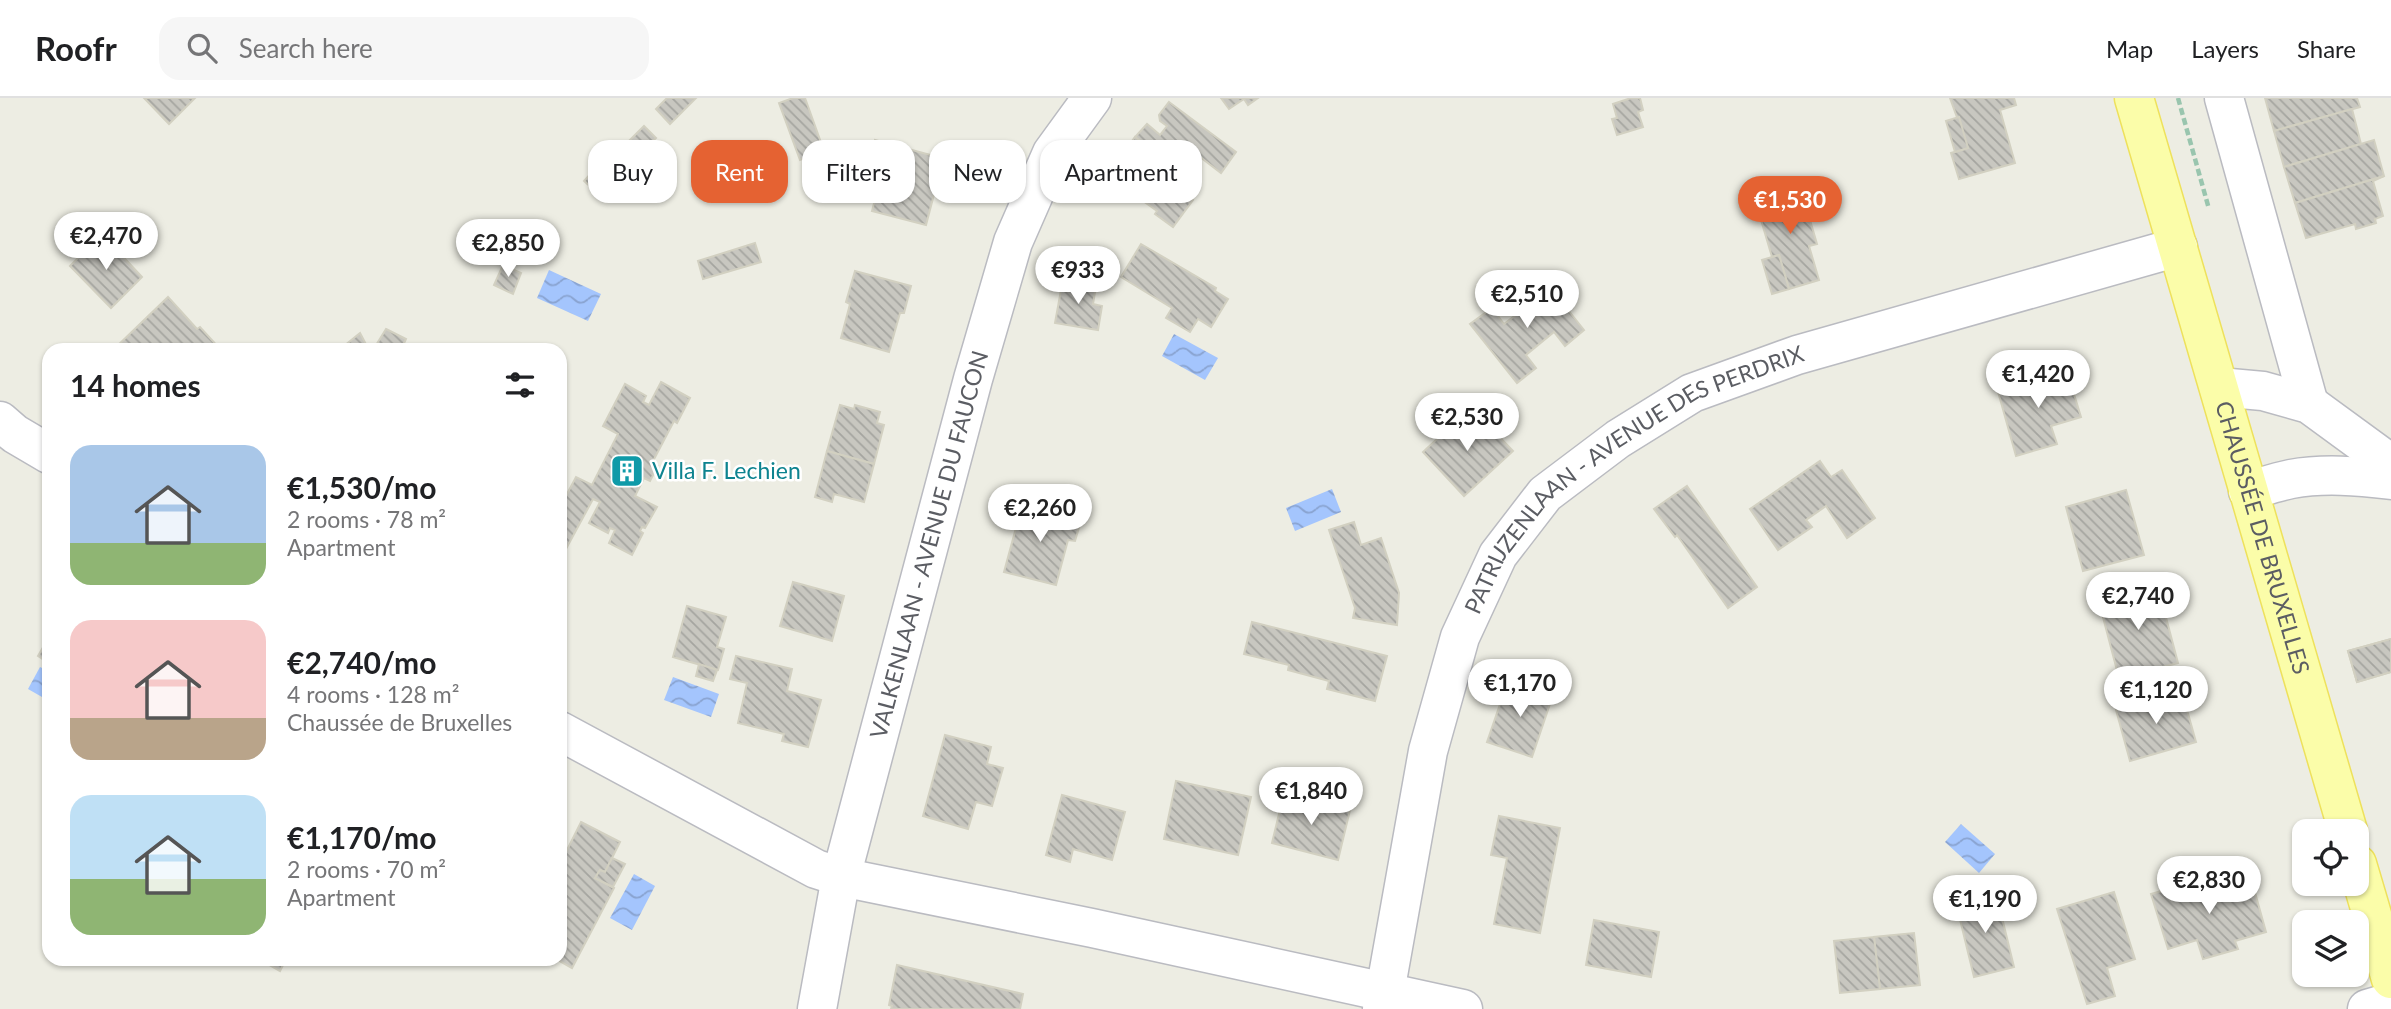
<!DOCTYPE html>
<html lang="en">
<head>
<meta charset="utf-8">
<style>
  body { margin:0; font-family:Lato,sans-serif; background:#f6f6f6; color:#202124; height:100vh; display:flex; flex-direction:column; font-size:26px; white-space:nowrap }
  * { box-sizing:border-box; margin:0 }
  p { font-size:23px; color:#757577 }
  .icon { flex:none; width:38px; height:38px; fill:none; stroke:currentColor; stroke-width:2; stroke-linecap:round; stroke-linejoin:round }
  .map { position:relative; flex:1; overflow:hidden }
  .panel { position:absolute; left:42px; top:245px; width:525px; height:623px; display:flex; flex-direction:column; background:#fff; border-radius:21px; box-shadow:0 2px 5px #0004 }
  .panel>* { flex:none }
  .banner { position:absolute; left:588px; top:42px; width:665px; height:63px; display:flex; gap:14px }
  .controls { position:absolute; left:2292px; top:721px; display:grid; gap:14px }
  .controls a { display:grid; place-items:center; width:77px; height:77px; border-radius:14px; background:#fff; box-shadow:0 2px 5px #0004; font-size:35px }
  .price { position:absolute; translate:-50% -60px; padding:0 16px; border-radius:24px; background:#fff; color:#222; font-size:23px; line-height:46px; filter:drop-shadow(0 2px 4px #0008) }
  .price::after { content:''; position:absolute; left:50%; top:42px; width:21px; height:16px; margin-left:-10px; background:inherit; clip-path:polygon(0 0,100% 0,50% 100%) }
  .price.on { background:#e56232; color:#fff }
  ul { padding:0; list-style:none }
  li { display:flex; align-items:center; gap:21px; height:175px; padding:0 28px }
  li span { display:grid; place-items:center; flex:none; width:196px; height:140px; border-radius:21px; color:#555 }
  li>.icon { margin-inline-start:auto }
  span .icon { width:84px; height:84px; fill:#fffc; stroke-width:1 }
  li b { font-size:30px }
  h2 { display:flex; justify-content:space-between; align-items:center; height:84px; padding:0 28px; font-size:30px }
  .pill { padding:0 24px; border-radius:21px; background:#fff; box-shadow:0 2px 5px #0004; font-size:24px; line-height:63px }
  .pill.on { background:#e56232; color:#fff }
  header { display:flex; align-items:center; gap:42px; box-sizing:border-box; height:98px; padding:0 35px; background:#fff; border-bottom:2px solid #e0e0e0 }
  header strong { font-size:33px }
  nav { display:flex; gap:38px; margin-inline-start:auto; font-size:24px }
  .search { width:490px; height:63px; background:#f6f6f6; display:flex; align-items:center; gap:18px; box-sizing:border-box; padding:0 24px; border-radius:21px; color:#757577; font-size:26px }
  .map>svg:first-child { display:block }
  .water { fill:url(#water-waves) }
  .building { fill:url(#building-back-hatch); stroke:#d2d0c1; stroke-width:2 }
  .lines { fill:none; stroke-linecap:round; stroke-linejoin:round }
  .street-casing { stroke:#babbc1; stroke-width:41 }
  .primary-casing { stroke:#eee15c; stroke-width:41 }
  .path { stroke:#99c5ae; stroke-width:4.5; stroke-dasharray:7 3.5; stroke-linecap:butt }
  .street { stroke:#fff; stroke-width:38 }
  .primary { stroke:#fbfda9; stroke-width:38 }
  .labels { text-anchor:middle; stroke-width:5; stroke-linejoin:round; paint-order:stroke }
  .culture-label { font-size:23px; fill:#0d838f; stroke:#fff; text-anchor:start }
  .street-label { font-size:23px; fill:#5b5d63; stroke:#fff }
</style>
</head>
<body>
<header>
<strong>Roofr</strong>
<div class="search"><svg class="icon" aria-label="search" viewBox="0 0 24 24"><circle cx="10" cy="10" r="6"/><path d="M15 15l6 6"/></svg>Search here</div>
<nav><a>Map</a><a>Layers</a><a>Share</a></nav>
</header>
<div class="map">
<svg width="2391" height="911" viewBox="0 0 2391 911">
  <defs>
    <pattern id="water-waves" width="16" height="10" patternUnits="userSpaceOnUse" patternTransform="scale(1.75)"><rect width="16" height="10" fill="#a4c5fd"/><path d="M0 5q4-4 8 0t8 0" fill="none" stroke="#89a3d0"/></pattern>
    <pattern id="building-back-hatch" width="6" height="6" patternUnits="userSpaceOnUse" patternTransform="scale(1.75)"><rect width="6" height="6" fill="#c8c7c0"/><path d="M-1 5l2 2M0 0l6 6M5-1l2 2" fill="none" stroke="#a5a5a0"/></pattern>
  </defs>
  <rect width="100%" height="100%" fill="#edede3"/>
  <!-- water -->
  <g class="water">
    <path d="M549 172 601 196 588 223 537 200Z"/>
    <path d="M1174 236 1218 260 1205 282 1162 258Z"/>
    <path d="M1332 391 1341 414 1295 433 1286 410Z"/>
    <path d="M40 569 49 574V603L28 591Z"/>
    <path d="M673 579 719 596 711 619 664 602Z"/>
    <path d="M1961 726 1995 756 1979 775 1945 744Z"/>
    <path d="M634 776 655 788 632 832 610 820Z"/>
  </g>
  <!-- building -->
  <g class="building">
    <path d="M144 0H195L169 26Z"/>
    <path d="M667 0H696L670 26 656 11Z"/>
    <path d="M793 0H805L824 53 800 62 779 5Z"/>
    <path d="M1221 0H1258L1248 7 1244 1 1229 11Z"/>
    <path d="M1631 0H1640L1643 12 1638 14 1643 29 1617 37 1612 21 1617 20 1613 6Z"/>
    <path d="M1950 0H2014L2016 7 2000 12 2015 65 1959 81 1951 55 1968 50Z"/>
    <path d="M2265 0H2357L2360 9 2274 33Z"/>
    <path d="M1169 4 1236 54 1221 75 1200 59 1186 77 1135 39 1147 26 1160 37 1167 28 1160 23 1159 17Z"/>
    <path d="M2352 11 2361 46 2284 69 2274 33Z"/>
    <path d="M1959 19 1968 50 1955 54 1946 23Z"/>
    <path d="M644 28 656 40 625 69 614 58Z"/>
    <path d="M1135 39 1186 77 1176 90 1193 102 1173 129 1155 116 1157 113 1125 90 1122 93 1107 81 1118 67 1127 65 1135 71 1140 62 1125 53Z"/>
    <path d="M875 42 949 62 943 86 937 85 926 127 872 113 882 74 868 70Z"/>
    <path d="M2374 42 2384 78 2295 105 2284 69Z"/>
    <path d="M596 70 617 89 605 102 584 83Z"/>
    <path d="M2384 78 2373 83 2383 118 2375 121 2376 125 2356 131 2355 126 2306 140 2295 105Z"/>
    <path d="M1801 91 1817 146 1809 148 1819 182 1789 191 1779 157 1772 159 1756 105Z"/>
    <path d="M94 144 114 149 142 179 111 210 70 168Z"/>
    <path d="M755 145 761 164 703 181 698 163Z"/>
    <path d="M1141 146 1216 190 1215 193 1228 201 1211 229 1198 221 1190 234 1166 220 1172 210 1121 179Z"/>
    <path d="M1779 157 1789 191 1772 196 1762 162Z"/>
    <path d="M503 167 521 175 513 196 494 187Z"/>
    <path d="M855 173 911 188 904 215H900L889 254 841 240 850 206 846 204Z"/>
    <path d="M1063 181 1096 188 1093 206 1102 208 1098 232 1055 225Z"/>
    <path d="M1545 183 1584 232 1565 248 1554 234 1526 257 1536 270 1517 285 1470 226 1492 210 1504 226 1530 206 1525 199Z"/>
    <path d="M168 199 197 231 200 229 221 252H113Z"/>
    <path d="M386 231 406 241 401 252H373Z"/>
    <path d="M360 235 369 252H339Z"/>
    <path d="M2066 270 2081 319 2051 328 2057 346 2016 358 1997 290Z"/>
    <path d="M661 284 690 300 677 325 674 323 652 365 658 368 650 383 644 380 635 398 657 409 645 430 642 429 640 433 643 435 632 457 609 445 615 432 610 430 608 435 589 425 600 404 593 401 560 462V409L576 379 592 387 618 336 603 328 625 286 646 298 643 304 649 307Z"/>
    <path d="M840 307 854 311 855 307 880 314 877 325 884 327 874 366 827 353Z"/>
    <path d="M1467 313 1484 332 1489 328 1513 353 1464 398 1423 354Z"/>
    <path d="M827 353 874 366 864 404 834 396 832 404 815 399Z"/>
    <path d="M1820 363 1831 379 1842 372 1875 420 1847 440 1826 408 1806 422 1812 429 1778 452 1750 411Z"/>
    <path d="M1687 388 1757 489 1728 510 1677 437 1675 439 1654 411Z"/>
    <path d="M2126 392 2144 457 2083 473 2066 409Z"/>
    <path d="M1019 406 1081 423 1075 443 1068 442 1056 487 1004 474 1017 426 1013 425Z"/>
    <path d="M1354 424 1361 447 1381 440 1399 495 1397 527 1353 520 1355 510 1329 432Z"/>
    <path d="M793 484 844 498 832 543 780 528Z"/>
    <path d="M2158 489 2178 565 2119 580 2099 504Z"/>
    <path d="M687 508 726 519 717 549 724 551 718 572 673 559Z"/>
    <path d="M1252 524 1387 558 1375 603 1327 591 1329 583 1288 572 1289 567 1244 556Z"/>
    <path d="M49 539V569L45 567 47 564 38 558Z"/>
    <path d="M2391 541V574L2357 584 2348 553Z"/>
    <path d="M2391 541V574L2357 584 2348 553Z"/>
    <path d="M736 558 792 571 787 593 821 602 808 649 782 643 784 636 738 625 747 585 730 581Z"/>
    <path d="M699 566 717 572 713 583 696 578Z"/>
    <path d="M1508 583 1553 597 1532 659 1487 644Z"/>
    <path d="M2182 594 2196 644 2130 663 2116 612Z"/>
    <path d="M945 637 991 649 987 666 1003 670 992 708 976 704 968 731 923 718Z"/>
    <path d="M1176 683 1251 699 1238 757 1164 741Z"/>
    <path d="M1284 695 1350 712 1338 762 1272 745Z"/>
    <path d="M1062 697 1125 714 1112 762 1073 751 1070 764 1046 757Z"/>
    <path d="M1499 718 1560 730 1540 835 1494 826 1507 760 1491 757Z"/>
    <path d="M581 724 620 744 605 774 600 772 595 780 614 790 572 870 556 861H560V766Z"/>
    <path d="M612 760 625 766 613 789 595 780 600 772 605 774Z"/>
    <path d="M2251 780 2266 834 2235 843 2238 851 2203 861 2197 842 2168 851 2151 796 2200 782 2203 794Z"/>
    <path d="M2114 794 2135 861 2107 870 2115 898 2087 906 2057 811Z"/>
    <path d="M1996 795 2014 869 1974 879 1956 805Z"/>
    <path d="M1594 822 1659 834 1651 879 1586 867Z"/>
    <path d="M1914 835 1920 887 1880 891 1874 839Z"/>
    <path d="M1874 839 1880 891 1840 895 1834 843Z"/>
    <path d="M259 861H286L280 873Z"/>
    <path d="M897 867 1023 896 1020 911H891L892 908 889 907Z"/>
  </g>
  <g class="lines">
    <defs>
      <g id="street">
        <path d="M2224 0 2309 306"/>
        <path d="M2219 289 2263 293 2309 306 2391 366"/>
        <path d="M0 323 15 336 49 356"/>
        <path d="M2248 393C2262 389 2276 384 2291 381 2324 375 2358 378 2391 382"/>
        <path d="M560 633 816 771 841 779 1092 830 1463 911"/>
        <path id="s1" d="M817 911 841 779 973 281 1013 144 1052 55 1092 0"/>
        <path id="s2" d="M1382 911 1428 653 1460 539 1498 457 1545 396 1618 341 1692 295 1797 257 2178 149"/>
        <path d="M2367 911 2391 904"/>
      </g>
      <g id="primary">
        <path id="s3" d="M2134 0 2348 733"/>
        <path d="M2357 766 2391 881"/>
      </g>
    </defs>
    <!-- street casing -->
    <use href="#street" class="street-casing"/>
    <!-- primary casing -->
    <use href="#primary" class="primary-casing"/>
    <!-- path -->
    <path class="path" d="M2178 0 2209 111"/>
    <!-- street -->
    <use href="#street" class="street"/>
    <!-- primary -->
    <use href="#primary" class="primary"/>
  </g>
  <!-- icons -->
  <defs>
    <symbol id="building-square" viewBox="-11 -11 22 22"><rect x="-9" y="-9" width="18" height="18" rx="4" fill="#0f9aa8" stroke="#fff"/><path d="M-4-6H4V6H1V3H-1V6H-4ZM-2.5-4.3h1.7v1.8h-1.7ZM.8-4.3h1.7v1.8H.8ZM-2.5-1h1.7V.8h-1.7ZM.8-1h1.7V.8H.8Z" fill="#fff"/></symbol>
  </defs>
  <g fill-rule="evenodd">
    <use href="#building-square" x="608" y="354" width="38" height="38"/>
  </g>
  <g class="labels">
    <!-- culture labels -->
    <g class="culture-label">
      <text x="652" y="381">Villa F. Lechien</text>
    </g>
    <!-- street labels -->
    <g class="street-label">
      <text dy="8" stroke="none"><textPath href="#s2" startOffset="626">PATRIJZENLAAN - AVENUE DES PERDRIX</textPath></text>
      <text dy="8" stroke="none"><textPath href="#s3" startOffset="458">CHAUSSÉE DE BRUXELLES</textPath></text>
      <text dy="8" stroke="none"><textPath href="#s1" startOffset="478">VALKENLAAN - AVENUE DU FAUCON</textPath></text>
    </g>
  </g>
</svg>
<div class="controls">
<a><svg class="icon" aria-label="locate" viewBox="0 0 24 24"><circle cx="12" cy="12" r="6"/><path d="M12 2v4M12 18v4M2 12h4M18 12h4"/></svg></a>
<a><svg class="icon" aria-label="layers" viewBox="0 0 24 24"><path d="M12 4l9 5-9 5-9-5zM3 14l9 5 9-5"/></svg></a>
</div>
<b class="price on" style="left:1790px;top:138px">€1,530</b>
<b class="price" style="left:106px;top:174px">€2,470</b>
<b class="price" style="left:508px;top:181px">€2,850</b>
<b class="price" style="left:1078px;top:208px">€933</b>
<b class="price" style="left:1527px;top:232px">€2,510</b>
<b class="price" style="left:2038px;top:312px">€1,420</b>
<b class="price" style="left:1467px;top:355px">€2,530</b>
<b class="price" style="left:1040px;top:446px">€2,260</b>
<b class="price" style="left:2138px;top:534px">€2,740</b>
<b class="price" style="left:1520px;top:621px">€1,170</b>
<b class="price" style="left:2156px;top:628px">€1,120</b>
<b class="price" style="left:1311px;top:729px">€1,840</b>
<b class="price" style="left:2209px;top:818px">€2,830</b>
<b class="price" style="left:1985px;top:837px">€1,190</b>
<div class="banner">
<a class="pill">Buy</a>
<a class="pill on">Rent</a>
<a class="pill">Filters</a>
<a class="pill">New</a>
<a class="pill">Apartment</a>
</div>
<section class="panel">
<h2>14 homes<svg class="icon" aria-label="filters" viewBox="0 0 24 24"><path d="M4 7h16M4 17h16"/><circle cx="9" cy="7" r="2"/><circle cx="15" cy="17" r="2"/></svg></h2>
<ul>
<li><span style="background:linear-gradient(#a9c7e8 70%,#8fb573 0)"><svg class="icon" aria-label="home" viewBox="0 0 24 24"><path d="M3 11l9-7 9 7M6 9v11h12V9"/></svg></span><div><b>€1,530/mo</b><p>2 rooms · 78 m²</p><p>Apartment</p></div></li>
<li><span style="background:linear-gradient(#f6c9c9 70%,#b9a48a 0)"><svg class="icon" aria-label="home" viewBox="0 0 24 24"><path d="M3 11l9-7 9 7M6 9v11h12V9"/></svg></span><div><b>€2,740/mo</b><p>4 rooms · 128 m²</p><p>Chaussée de Bruxelles</p></div></li>
<li><span style="background:linear-gradient(#bfe0f5 60%,#8fb573 0)"><svg class="icon" aria-label="home" viewBox="0 0 24 24"><path d="M3 11l9-7 9 7M6 9v11h12V9"/></svg></span><div><b>€1,170/mo</b><p>2 rooms · 70 m²</p><p>Apartment</p></div></li>
</ul>
</section>
</div>
</body>
</html>
